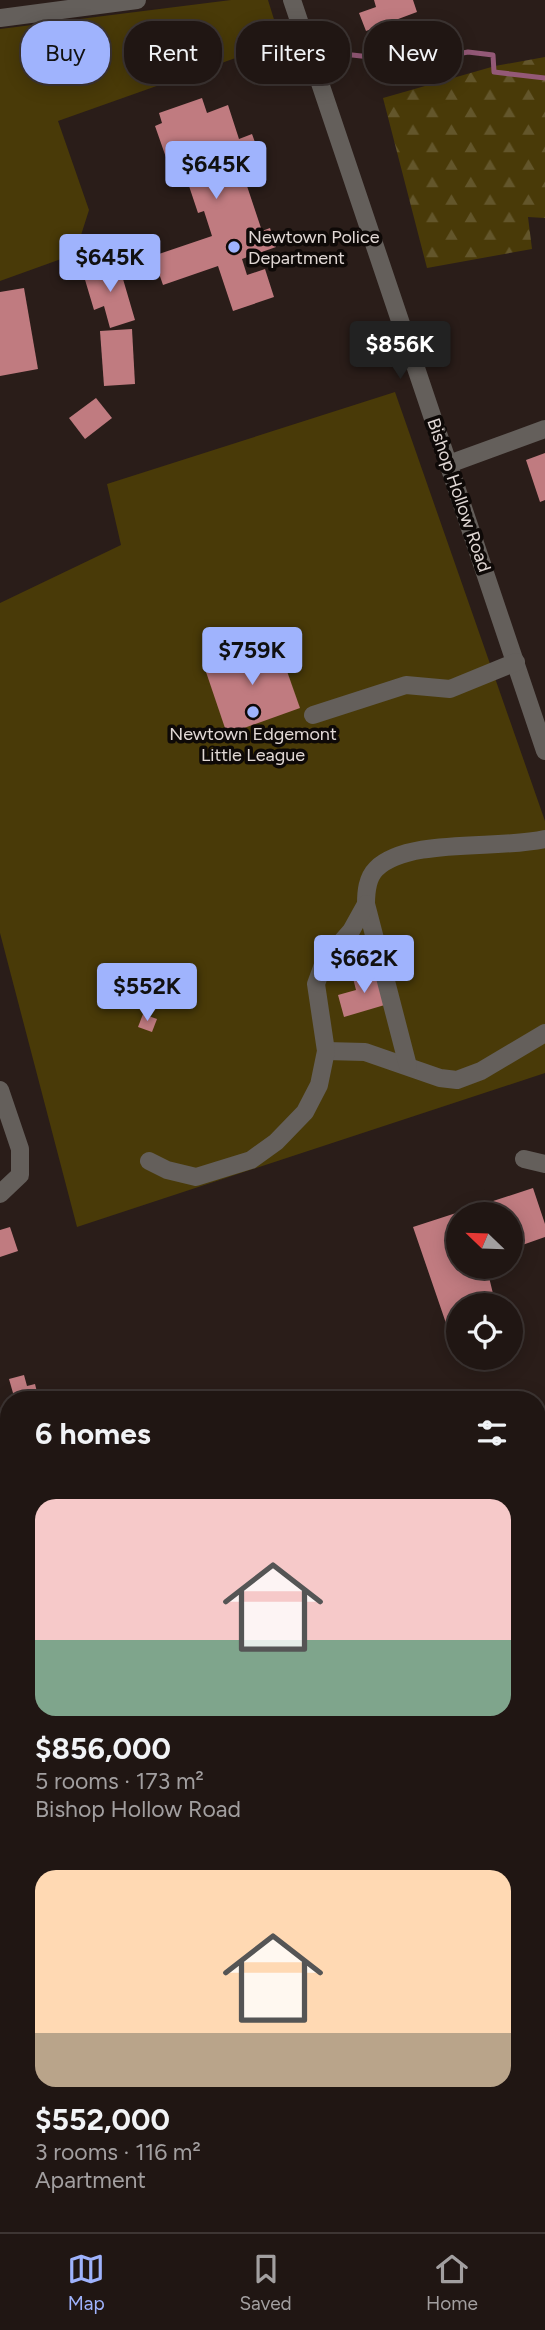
<!DOCTYPE html>
<html lang="en">
<head>
<meta charset="utf-8">
<style>
  body { margin:0; font-family:Figtree,sans-serif; background:#2d2321; color:#f1f3f6; height:100vh; display:flex; flex-direction:column; font-size:26px; white-space:nowrap }
  * { box-sizing:border-box; margin:0 }
  p { font-size:23px; color:#a29fa0 }
  .icon { flex:none; width:38px; height:38px; fill:none; stroke:currentColor; stroke-width:2; stroke-linecap:round; stroke-linejoin:round }
  .map { position:relative; flex:1; overflow:hidden }
  .drawer { position:absolute; left:0px; top:1391px; width:546px; height:842px; display:flex; flex-direction:column; background:#201613; border-radius:28px 28px 0 0; box-shadow:0 4px 18px #0003,0 0 0 2px #3d3533 }
  .drawer>* { flex:none }
  .top-card { position:absolute; left:21px; top:21px; width:504px; height:63px; display:flex; gap:14px }
  .needle { width:46px; rotate:293deg }
  .fabs { position:absolute; left:446px; top:1202px; display:grid; gap:14px }
  .fabs a { display:grid; place-items:center; width:77px; height:77px; border-radius:50%; background:#201613; box-shadow:0 4px 18px #0003,0 0 0 2px #3d3533; font-size:35px }
  .price { position:absolute; translate:-50% -60px; padding:0 16px; border-radius:7px; background:#9fb3fd; color:#111; font-size:23px; line-height:46px; filter:drop-shadow(0 2px 4px #0008) }
  .price::after { content:''; position:absolute; left:50%; top:42px; width:21px; height:16px; margin-left:-10px; background:inherit; clip-path:polygon(0 0,100% 0,50% 100%) }
  .price.active { background:#222; color:#fff }
  ul { padding:0; list-style:none }
  li { display:grid; align-content:center; gap:14px; height:371px; padding:0 35px }
  li span { display:grid; place-items:center; height:217px; border-radius:21px; color:#555 }
  li>.icon { margin-inline-start:auto }
  span .icon { width:126px; height:126px; fill:#fffc; stroke-width:1 }
  li b { font-size:30px }
  h2 { display:flex; justify-content:space-between; align-items:center; height:84px; padding:0 35px; font-size:30px }
  .chip { padding:0 24px; border-radius:28px; background:#201613; box-shadow:0 4px 18px #0003,0 0 0 2px #3d3533; font-size:24px; line-height:63px }
  .chip.active { background:#9fb3fd; color:#111 }
  .tab-bar { display:flex; justify-content:space-around; align-items:center; height:98px; border-top:2px solid #3d3533; background:#201613; font-size:19px; color:#a29fa0 }
  .tab-bar a { display:grid; justify-items:center; gap:4px }
  .tab-bar .active { color:#9fb3fd }
  .map>svg:first-child { display:block }
  .forest { fill:url(#forest-firs) }
  .green { fill:#493a08 }
  .lines { fill:none; stroke-linecap:round; stroke-linejoin:round }
  .stream { stroke:#945977; stroke-width:5 }
  .building { fill:#c07b80 }
  .minor { stroke:#645f5b; stroke-width:18 }
  .poi-dot { fill:#9fb3fd; stroke:#0e0907; stroke-width:2.5 }
  .labels { text-anchor:middle; stroke-width:7; stroke-linejoin:round; paint-order:stroke }
  .poi-label { font-size:18px; fill:#e1d8d5; stroke:#0e0907; text-anchor:start }
  .street-label { font-size:18px; fill:#e1d8d5; stroke:#0e0907 }
</style>
</head>
<body>
<div class="map">
<svg width="545" height="2232" viewBox="0 0 545 2232">
  <defs>
    <pattern id="forest-firs" width="22" height="20" patternUnits="userSpaceOnUse" patternTransform="scale(1.75)"><rect width="22" height="20" fill="#493a08"/><path d="M5 1l3.5 6h-7zM16 11l3.5 6h-7z" fill="#63562b"/></pattern>
  </defs>
  <rect width="100%" height="100%" fill="#2a1d19"/>
  <!-- forest -->
  <path class="forest" d="M545 57V218L528 217 532 249 427 268 383 98 495 66Z"/>
  <!-- green -->
  <g class="green">
    <path d="M231 0H268L281 42 58 121 89 210 75 254 0 281V29Z"/>
    <path d="M395 392 545 821V1073L77 1227 0 933V603L121 545 107 484Z"/>
  </g>
  <g class="lines">
    <!-- stream -->
    <path class="stream" d="M343 54 416 62 468 52 493 55 494 72 545 78"/>
  </g>
  <!-- building -->
  <g class="building">
    <path d="M374 0H413L417 12 366 31 359 13 376 7Z"/>
    <path d="M202 98 207 113 228 105 239 139 252 134 260 156 239 162 262 231 270 228 276 247 242 259 247 275 265 269 274 297 233 311 218 266 163 285 153 256 212 236 204 211 198 213 181 162 169 166 155 126 162 123 159 113Z"/>
    <path d="M118 262 135 320 110 328 104 306 94 310 83 273Z"/>
    <path d="M24 288 38 369 0 376V292Z"/>
    <path d="M132 329 135 384 104 386 100 331Z"/>
    <path d="M96 398 112 418 85 439 69 418Z"/>
    <path d="M545 453V500L540 502 526 460Z"/>
    <path d="M276 640 300 708 227 734 204 666Z"/>
    <path d="M378 971 388 1004 344 1017 338 995 356 990 353 978Z"/>
    <path d="M143 1014 157 1019 152 1032 138 1027Z"/>
    <path d="M533 1188 545 1224V1237L511 1249V1214H458V1267H491L488 1273 496 1306H458V1325L448 1329 413 1227Z"/>
    <path d="M10 1227 18 1251 0 1257V1230Z"/>
    <path d="M24 1375 27 1386 35 1384 39 1400H15L9 1379Z"/>
    <path d="M9 1473V1501L0 1504V1476Z"/>
    <path d="M9 1521V1561L0 1564V1524Z"/>
    <path d="M0 2139 9 2143V2223L0 2219Z"/>
  </g>
  <g class="lines">
    <!-- minor -->
    <g class="minor">
      <path d="M292 0 545 751"/>
      <path d="M0 18 137 0"/>
      <path d="M449 464 545 429"/>
      <path d="M313 715 406 685 450 689 516 662"/>
      <path d="M326 1051 365 1052 440 1078 457 1080 481 1071 545 1033"/>
      <path d="M408 1066 366 904C366 892 367 878 376 869 408 837 500 850 545 839"/>
      <path d="M0 1090 20 1149V1175L0 1194"/>
      <path d="M524 1159 545 1164"/>
      <path d="M149 1161 167 1170 196 1177 251 1160 276 1142 305 1112 319 1085 326 1051 316 984 324 962 351 931 366 904"/>
      <path d="M537 1502 545 1496"/>
      <path d="M537 1531 545 1535"/>
      <path d="M0 1718 9 1743"/>
      <path d="M537 1860 545 1858"/>
      <path d="M537 1907 545 1933"/>
      <path d="M537 2191 545 2182"/>
      <path d="M504 2232 510 2224"/>
    </g>
  </g>
  <!-- markers -->
  <g class="poi-dot">
    <circle cx="234" cy="247" r="7"/>
    <circle cx="253" cy="712" r="7"/>
  </g>
  <g class="labels">
    <!-- poi labels -->
    <g class="poi-label">
      <text x="248" y="243">Newtown Police<tspan x="248" dy="21">Department</tspan></text>
      <text x="253" y="740" text-anchor="middle">Newtown Edgemont<tspan x="253" dy="21">Little League</tspan></text>
    </g>
    <!-- street labels -->
    <g class="street-label">
      <text transform="translate(459 495) rotate(71)" y="6">Bishop Hollow Road</text>
    </g>
  </g>
</svg>
<div class="fabs">
<a><svg class="needle" viewBox="-14 -14 28 28"><path d="M0-13l5 13h-10z" fill="#e53935"/><path d="M0 13l5-13h-10z" fill="#a29fa0"/></svg></a>
<a><svg class="icon" aria-label="locate" viewBox="0 0 24 24"><circle cx="12" cy="12" r="6"/><path d="M12 2v4M12 18v4M2 12h4M18 12h4"/></svg></a>
</div>
<b class="price" style="left:216px;top:201px">$645K</b>
<b class="price" style="left:110px;top:294px">$645K</b>
<b class="price active" style="left:400px;top:381px">$856K</b>
<b class="price" style="left:252px;top:687px">$759K</b>
<b class="price" style="left:364px;top:995px">$662K</b>
<b class="price" style="left:147px;top:1023px">$552K</b>
<div class="top-card">
<a class="chip active">Buy</a>
<a class="chip">Rent</a>
<a class="chip">Filters</a>
<a class="chip">New</a>
</div>
<section class="drawer">
<h2>6 homes<svg class="icon" aria-label="filters" viewBox="0 0 24 24"><path d="M4 7h16M4 17h16"/><circle cx="9" cy="7" r="2"/><circle cx="15" cy="17" r="2"/></svg></h2>
<ul>
<li><span style="background:linear-gradient(#f6c9c9 65%,#7fa58c 0)"><svg class="icon" aria-label="home" viewBox="0 0 24 24"><path d="M3 11l9-7 9 7M6 9v11h12V9"/></svg></span><div><b>$856,000</b><p>5 rooms · 173 m²</p><p>Bishop Hollow Road</p></div></li>
<li><span style="background:linear-gradient(#ffd9b3 75%,#b9a48a 0)"><svg class="icon" aria-label="home" viewBox="0 0 24 24"><path d="M3 11l9-7 9 7M6 9v11h12V9"/></svg></span><div><b>$552,000</b><p>3 rooms · 116 m²</p><p>Apartment</p></div></li>
</ul>
</section>
</div>
<nav class="tab-bar">
<a class="active"><svg class="icon" aria-label="map" viewBox="0 0 24 24"><path d="M3 6l6-2 6 2 6-2v14l-6 2-6-2-6 2zM9 4v14M15 6v14"/></svg>Map</a>
<a><svg class="icon" aria-label="saved" viewBox="0 0 24 24"><path d="M7 4h10v16l-5-4-5 4z"/></svg>Saved</a>
<a><svg class="icon" aria-label="home" viewBox="0 0 24 24"><path d="M3 11l9-7 9 7M6 9v11h12V9"/></svg>Home</a>
</nav>
</body>
</html>
